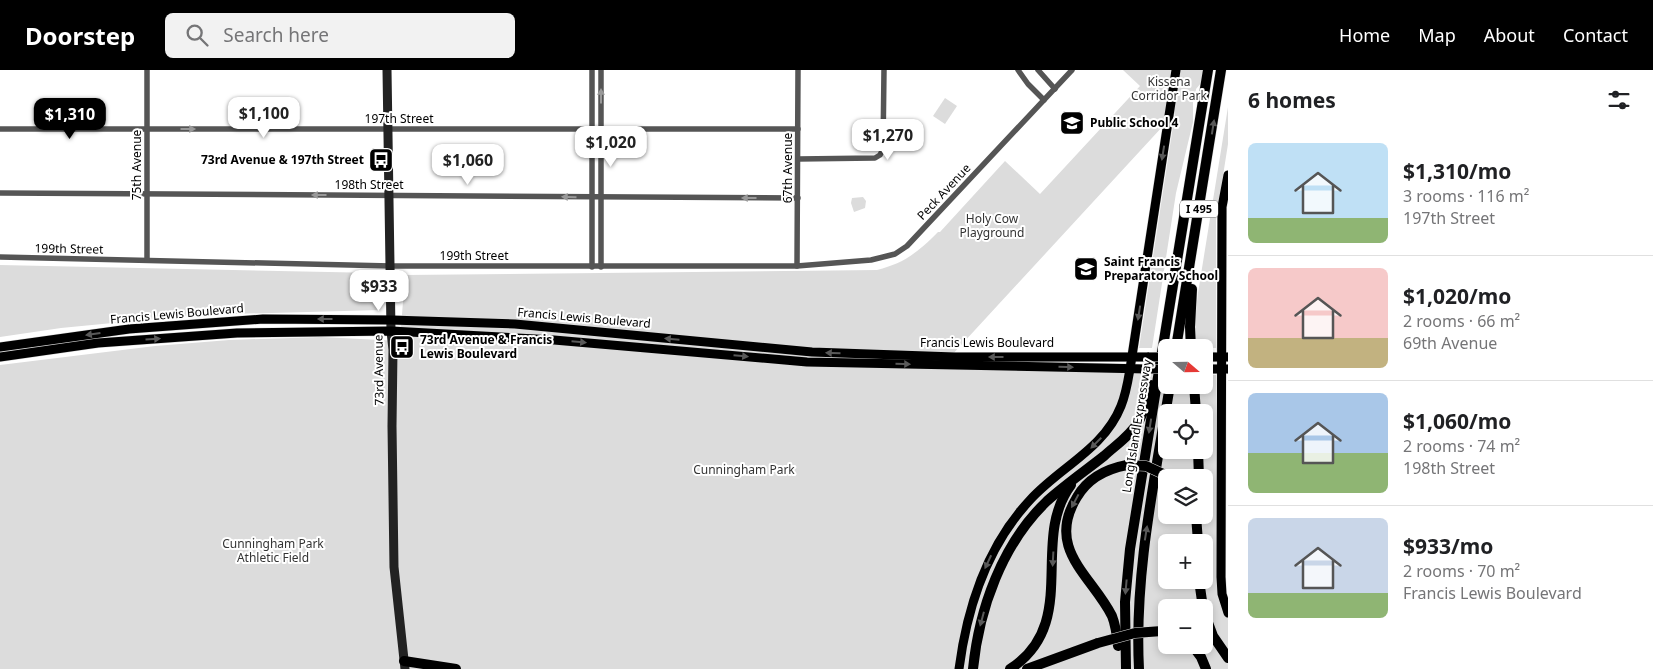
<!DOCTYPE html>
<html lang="en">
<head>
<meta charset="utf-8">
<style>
  body { margin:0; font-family:"Noto Sans",sans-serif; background:#f2f2f2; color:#202124; height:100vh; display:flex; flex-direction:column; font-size:19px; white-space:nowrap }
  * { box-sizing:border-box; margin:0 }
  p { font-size:16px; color:#757577 }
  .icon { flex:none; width:28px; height:28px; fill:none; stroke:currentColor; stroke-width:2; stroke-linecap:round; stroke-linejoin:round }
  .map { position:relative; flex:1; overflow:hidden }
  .side { display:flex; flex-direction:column; background:#fff; width:425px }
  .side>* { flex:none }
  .needle { width:32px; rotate:110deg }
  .buttons { position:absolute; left:1158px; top:269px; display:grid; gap:10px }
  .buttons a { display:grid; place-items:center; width:55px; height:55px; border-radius:8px; background:#fff; box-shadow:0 2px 8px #0003; font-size:25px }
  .price { position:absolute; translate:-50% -42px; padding:0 11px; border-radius:10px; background:#fff; color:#222; font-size:16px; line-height:32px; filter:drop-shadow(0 1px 2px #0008) }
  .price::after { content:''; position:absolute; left:50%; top:30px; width:15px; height:11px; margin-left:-8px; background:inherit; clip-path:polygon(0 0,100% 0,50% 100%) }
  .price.on { background:#000; color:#fff }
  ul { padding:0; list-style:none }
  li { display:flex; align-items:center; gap:15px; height:125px; padding:0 20px }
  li+li { border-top:1px solid #e0e0e0 }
  li span { display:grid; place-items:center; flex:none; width:140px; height:100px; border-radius:8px; color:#555 }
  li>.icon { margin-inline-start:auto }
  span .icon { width:60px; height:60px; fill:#fffc; stroke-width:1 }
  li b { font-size:21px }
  h2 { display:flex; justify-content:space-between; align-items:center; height:60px; padding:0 20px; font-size:21px }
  header { display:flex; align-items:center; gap:30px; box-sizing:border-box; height:70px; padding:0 25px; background:#000; color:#fff }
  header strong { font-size:24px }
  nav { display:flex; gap:28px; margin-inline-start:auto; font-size:18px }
  .search { width:350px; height:45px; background:#f2f2f2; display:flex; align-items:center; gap:12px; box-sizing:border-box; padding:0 18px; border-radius:8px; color:#757577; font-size:19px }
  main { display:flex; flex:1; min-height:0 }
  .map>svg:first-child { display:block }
  .green { fill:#dcdcdc; fill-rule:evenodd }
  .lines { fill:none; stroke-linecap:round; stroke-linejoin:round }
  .primary-casing { stroke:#dbdbdb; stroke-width:10 }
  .highway-casing { stroke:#dbdbdb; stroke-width:11 }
  .street { stroke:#555; stroke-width:5.5 }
  .secondary { stroke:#222; stroke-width:9 }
  .primary { stroke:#000; stroke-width:9 }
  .highway { stroke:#000; stroke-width:10 }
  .primary-bridge-casing { stroke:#dbdbdb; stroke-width:10; stroke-linecap:butt }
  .highway-bridge-casing { stroke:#dbdbdb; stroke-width:11; stroke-linecap:butt }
  .primary-bridge { stroke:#000; stroke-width:9 }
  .highway-bridge { stroke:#000; stroke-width:10 }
  .oneway { fill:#999 }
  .oneway2 { fill:#595959 }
  .labels { text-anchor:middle; stroke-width:4; stroke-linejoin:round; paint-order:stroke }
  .shield { fill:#fff; stroke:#4c4c4c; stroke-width:1 }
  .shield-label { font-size:11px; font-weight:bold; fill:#000 }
  .park-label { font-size:12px; fill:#333; stroke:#fff }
  .street-label { font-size:12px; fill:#000; stroke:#fff }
  .poi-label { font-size:12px; font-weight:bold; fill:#000; stroke:#fff; text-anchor:start }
</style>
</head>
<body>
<header>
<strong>Doorstep</strong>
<div class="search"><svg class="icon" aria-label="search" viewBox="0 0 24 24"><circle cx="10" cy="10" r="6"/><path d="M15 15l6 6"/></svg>Search here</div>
<nav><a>Home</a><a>Map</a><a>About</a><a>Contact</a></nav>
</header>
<main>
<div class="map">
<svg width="1228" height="599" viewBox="0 0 1228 599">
  <rect width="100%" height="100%" fill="#fff"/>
  <!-- green -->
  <g class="green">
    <path d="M1123 0H1212L1196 19 1195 28H1193V52L1176 123 1152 278H1139L1175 43 940 298 1166 304V315H1204V305H1216L1217 521 1228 545V599H0V295L155 276 229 270 321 267 400 271 405 205 877 200C905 193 918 182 938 162H940L1005 91 1040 124 1140 16ZM1166 342H1204V380H1166ZM1166 408H1204V445H1166ZM1166 472H1204V510H1166ZM1166 538H1204V575H1166Z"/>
    <path d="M945 28 957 36 945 54 933 46Z"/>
    <path d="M1228 37V74L1216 150V278H1197L1194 259 1198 223Z"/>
    <path d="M863 127 866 131 865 138 854 142 851 133 852 128Z"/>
    <path d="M0 195 378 203 380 240 195 245 61 258 0 267Z"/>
  </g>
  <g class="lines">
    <defs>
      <g id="primary">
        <path d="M1228 105 1222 137 1221 507 1222 524 1228 543"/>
        <path d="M0 277 129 259 263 249 391 250 515 254 812 282 955 287H1149"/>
        <path d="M0 287 98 273 237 263 391 261 554 270 807 292 1147 299"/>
        <path d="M1204 287H1228"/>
        <path d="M1204 299H1228"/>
        <path d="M959 599C967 538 987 476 1030 430 1060 397 1104 379 1121 336 1126 324 1128 311 1130 299L1176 0"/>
      </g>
      <g id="highway">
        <path d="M1176 278 1221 0"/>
        <path d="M1191 278 1190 257 1192 219"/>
        <path d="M1194 315 1196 342"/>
        <path d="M1198 380 1199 408"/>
        <path d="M1196 445 1198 472"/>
        <path d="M1199 510 1203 538"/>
        <path d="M1204 542 1213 566 1228 588"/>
        <path d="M1192 575 1201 587 1206 599"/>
        <path d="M1118 576C1117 566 1116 556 1112 546 1092 506 1045 479 1077 427 1088 408 1106 399 1127 395"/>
        <path d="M404 591 456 599"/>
        <path d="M973 599C979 539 1002 474 1047 431 1065 415 1085 401 1104 386 1116 375 1130 366 1139 351 1145 340 1148 327 1151 315"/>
        <path d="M1010 599C1081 553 1029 471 1071 415"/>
        <path d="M1027 599 1098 573"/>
        <path d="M1126 599 1125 532 1130 479 1208 0"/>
        <path d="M1139 599C1134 503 1155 409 1170 315"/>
      </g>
    </defs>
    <!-- primary casing -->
    <use href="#primary" class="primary-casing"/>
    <!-- highway casing -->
    <use href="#highway" class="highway-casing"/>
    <!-- street -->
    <g class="street">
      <path d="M592 0V197"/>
      <path d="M601 0V197"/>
      <path d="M1018 0 1028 14 1044 30"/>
      <path d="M1038 0 1055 19"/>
      <path d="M0 59H798"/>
      <path d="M798 89 875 88 880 85 883 79 884 0"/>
      <path d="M0 123 798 128"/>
      <path d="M0 187 391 196H797L871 190 895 184 907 176 1072 0"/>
      <path d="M147 190V0"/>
      <path d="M797 196 798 0"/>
    </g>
    <!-- secondary -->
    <path class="secondary" d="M387 0 391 261 393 280 392 356 394 497 405 599"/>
    <!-- primary -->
    <use href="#primary" class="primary"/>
    <!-- highway -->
    <use href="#highway" class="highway"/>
    <defs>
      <g id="primary-bridge">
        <path d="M1149 287H1166"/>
        <path d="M1147 299H1166"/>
      </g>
      <g id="highway-bridge">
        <path d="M1127 395 1146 396 1172 408"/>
        <path d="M1098 573 1135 563 1162 561"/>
      </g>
    </defs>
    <!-- primary-bridge casing -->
    <use href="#primary-bridge" class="primary-bridge-casing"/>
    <!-- highway-bridge casing -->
    <use href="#highway-bridge" class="highway-bridge-casing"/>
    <!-- primary-bridge -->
    <use href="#primary-bridge" class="primary-bridge"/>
    <!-- highway-bridge -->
    <use href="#highway-bridge" class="highway-bridge"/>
  </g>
  <!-- one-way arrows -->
  <defs><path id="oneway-solid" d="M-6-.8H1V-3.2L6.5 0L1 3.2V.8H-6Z" transform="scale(1.25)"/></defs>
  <g class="oneway">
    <use href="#oneway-solid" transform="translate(601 26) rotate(-90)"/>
    <use href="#oneway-solid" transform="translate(188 59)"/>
    <use href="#oneway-solid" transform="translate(319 125) rotate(-180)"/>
    <use href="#oneway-solid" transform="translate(569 127) rotate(-179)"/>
    <use href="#oneway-solid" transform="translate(749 128) rotate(-180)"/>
  </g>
  <g class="oneway2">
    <use href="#oneway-solid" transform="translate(1213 57) rotate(-81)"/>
    <use href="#oneway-solid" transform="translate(1163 83) rotate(99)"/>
    <use href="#oneway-solid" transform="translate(1139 243) rotate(99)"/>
    <use href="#oneway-solid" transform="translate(325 249) rotate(-180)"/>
    <use href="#oneway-solid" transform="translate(93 264) rotate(172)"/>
    <use href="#oneway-solid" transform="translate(153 269) rotate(-4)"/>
    <use href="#oneway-solid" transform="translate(672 269) rotate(-175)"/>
    <use href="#oneway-solid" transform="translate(579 272) rotate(5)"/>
    <use href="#oneway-solid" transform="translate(833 283) rotate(-178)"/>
    <use href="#oneway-solid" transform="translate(741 286) rotate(5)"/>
    <use href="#oneway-solid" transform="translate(996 287) rotate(180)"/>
    <use href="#oneway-solid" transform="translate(903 294) rotate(1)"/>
    <use href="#oneway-solid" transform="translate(1066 297) rotate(1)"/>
    <use href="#oneway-solid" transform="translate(1150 356) rotate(99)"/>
    <use href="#oneway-solid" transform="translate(1096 373) rotate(135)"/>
    <use href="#oneway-solid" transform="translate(1075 431) rotate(118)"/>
    <use href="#oneway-solid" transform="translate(1146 463) rotate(-81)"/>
    <use href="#oneway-solid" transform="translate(1053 489) rotate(93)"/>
    <use href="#oneway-solid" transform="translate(988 492) rotate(115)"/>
    <use href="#oneway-solid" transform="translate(1126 517) rotate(95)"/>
    <use href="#oneway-solid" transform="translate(982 549) rotate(105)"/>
  </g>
  <!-- icons -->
  <defs>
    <symbol id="school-square" viewBox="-11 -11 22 22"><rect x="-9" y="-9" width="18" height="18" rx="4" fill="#000" stroke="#fff"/><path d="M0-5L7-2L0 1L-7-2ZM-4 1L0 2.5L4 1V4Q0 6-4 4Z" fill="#fff"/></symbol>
    <symbol id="bus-square" viewBox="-11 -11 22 22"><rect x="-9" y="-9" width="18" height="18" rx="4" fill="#000" stroke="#fff"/><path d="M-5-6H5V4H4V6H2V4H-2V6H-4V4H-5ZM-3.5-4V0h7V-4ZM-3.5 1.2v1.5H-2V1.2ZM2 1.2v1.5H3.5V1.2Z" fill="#fff"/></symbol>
  </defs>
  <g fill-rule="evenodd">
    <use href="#school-square" x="1058" y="39" width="28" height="28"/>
    <use href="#bus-square" x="367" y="76" width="28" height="28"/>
    <use href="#school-square" x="1072" y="185" width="28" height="28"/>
    <use href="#bus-square" x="388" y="263" width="28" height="28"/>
  </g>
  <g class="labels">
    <!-- shield labels -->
    <rect class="shield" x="1180" y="130.5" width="38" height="17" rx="4"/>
    <g class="shield-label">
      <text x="1199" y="143">I 495</text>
    </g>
    <!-- park labels -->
    <g class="park-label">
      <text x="1169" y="16">Kissena<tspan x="1169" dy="14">Corridor Park</tspan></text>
      <text x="992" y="153">Holy Cow<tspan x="992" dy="14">Playground</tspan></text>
      <text x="744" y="404">Cunningham Park</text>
      <text x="273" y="478">Cunningham Park<tspan x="273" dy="14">Athletic Field</tspan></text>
    </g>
    <!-- street labels -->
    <g class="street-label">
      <text x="399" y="53">197th Street</text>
      <text transform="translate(137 95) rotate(-90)" y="4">75th Avenue</text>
      <text transform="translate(788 98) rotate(-90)" y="4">67th Avenue</text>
      <text x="369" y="119">198th Street</text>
      <text transform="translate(944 122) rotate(-47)" y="4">Peck Avenue</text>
      <text transform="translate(69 179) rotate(1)" y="4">199th Street</text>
      <text x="474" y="190">199th Street</text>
      <text transform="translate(177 244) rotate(-5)" y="4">Francis Lewis Boulevard</text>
      <text transform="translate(584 248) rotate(5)" y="4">Francis Lewis Boulevard</text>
      <text x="987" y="277">Francis Lewis Boulevard</text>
      <text transform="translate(379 300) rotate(-91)" y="4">73rd Avenue</text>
      <text transform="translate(1137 356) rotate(-81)" y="4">Long Island Expressway</text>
    </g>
    <!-- poi labels -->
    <g class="poi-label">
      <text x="1090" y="57">Public School 4</text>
      <text x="364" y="94" text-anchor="end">73rd Avenue &amp; 197th Street</text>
      <text x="1104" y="196">Saint Francis<tspan x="1104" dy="14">Preparatory School</tspan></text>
      <text x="420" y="274">73rd Avenue &amp; Francis<tspan x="420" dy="14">Lewis Boulevard</tspan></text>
    </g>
  </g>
</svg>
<div class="buttons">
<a><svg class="needle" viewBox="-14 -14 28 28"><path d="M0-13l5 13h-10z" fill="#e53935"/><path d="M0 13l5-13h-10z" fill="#757577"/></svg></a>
<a><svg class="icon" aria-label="locate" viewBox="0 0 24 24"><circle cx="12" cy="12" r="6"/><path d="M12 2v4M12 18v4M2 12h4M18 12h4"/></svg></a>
<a><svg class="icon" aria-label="layers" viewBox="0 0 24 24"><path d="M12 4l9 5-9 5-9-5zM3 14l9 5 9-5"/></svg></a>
<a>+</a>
<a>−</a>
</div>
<b class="price" style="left:264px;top:69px">$1,100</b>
<b class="price on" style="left:70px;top:70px">$1,310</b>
<b class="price" style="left:888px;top:91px">$1,270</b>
<b class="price" style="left:611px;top:98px">$1,020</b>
<b class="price" style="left:468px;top:116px">$1,060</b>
<b class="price" style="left:379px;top:242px">$933</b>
</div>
<section class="side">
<h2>6 homes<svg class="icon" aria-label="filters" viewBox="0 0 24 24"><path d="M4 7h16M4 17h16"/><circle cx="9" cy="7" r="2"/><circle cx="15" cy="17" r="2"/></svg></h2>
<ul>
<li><span style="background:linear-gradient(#bfe0f5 75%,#8fb573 0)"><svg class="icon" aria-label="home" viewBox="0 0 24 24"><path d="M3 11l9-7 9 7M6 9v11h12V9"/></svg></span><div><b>$1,310/mo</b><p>3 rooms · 116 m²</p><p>197th Street</p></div></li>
<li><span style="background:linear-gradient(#f6c9c9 70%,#c2b280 0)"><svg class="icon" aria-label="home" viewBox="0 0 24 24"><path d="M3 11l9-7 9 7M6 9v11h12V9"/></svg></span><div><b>$1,020/mo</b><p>2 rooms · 66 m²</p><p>69th Avenue</p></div></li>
<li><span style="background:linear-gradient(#a9c7e8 60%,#8fb573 0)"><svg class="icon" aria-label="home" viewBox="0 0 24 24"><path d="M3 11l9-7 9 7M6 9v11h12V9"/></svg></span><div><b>$1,060/mo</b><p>2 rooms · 74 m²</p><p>198th Street</p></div></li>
<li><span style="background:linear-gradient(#c9d6e8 75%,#8fb573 0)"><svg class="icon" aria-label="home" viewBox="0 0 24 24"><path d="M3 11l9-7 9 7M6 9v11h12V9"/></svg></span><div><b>$933/mo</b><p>2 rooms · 70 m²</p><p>Francis Lewis Boulevard</p></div></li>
</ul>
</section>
</main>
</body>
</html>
